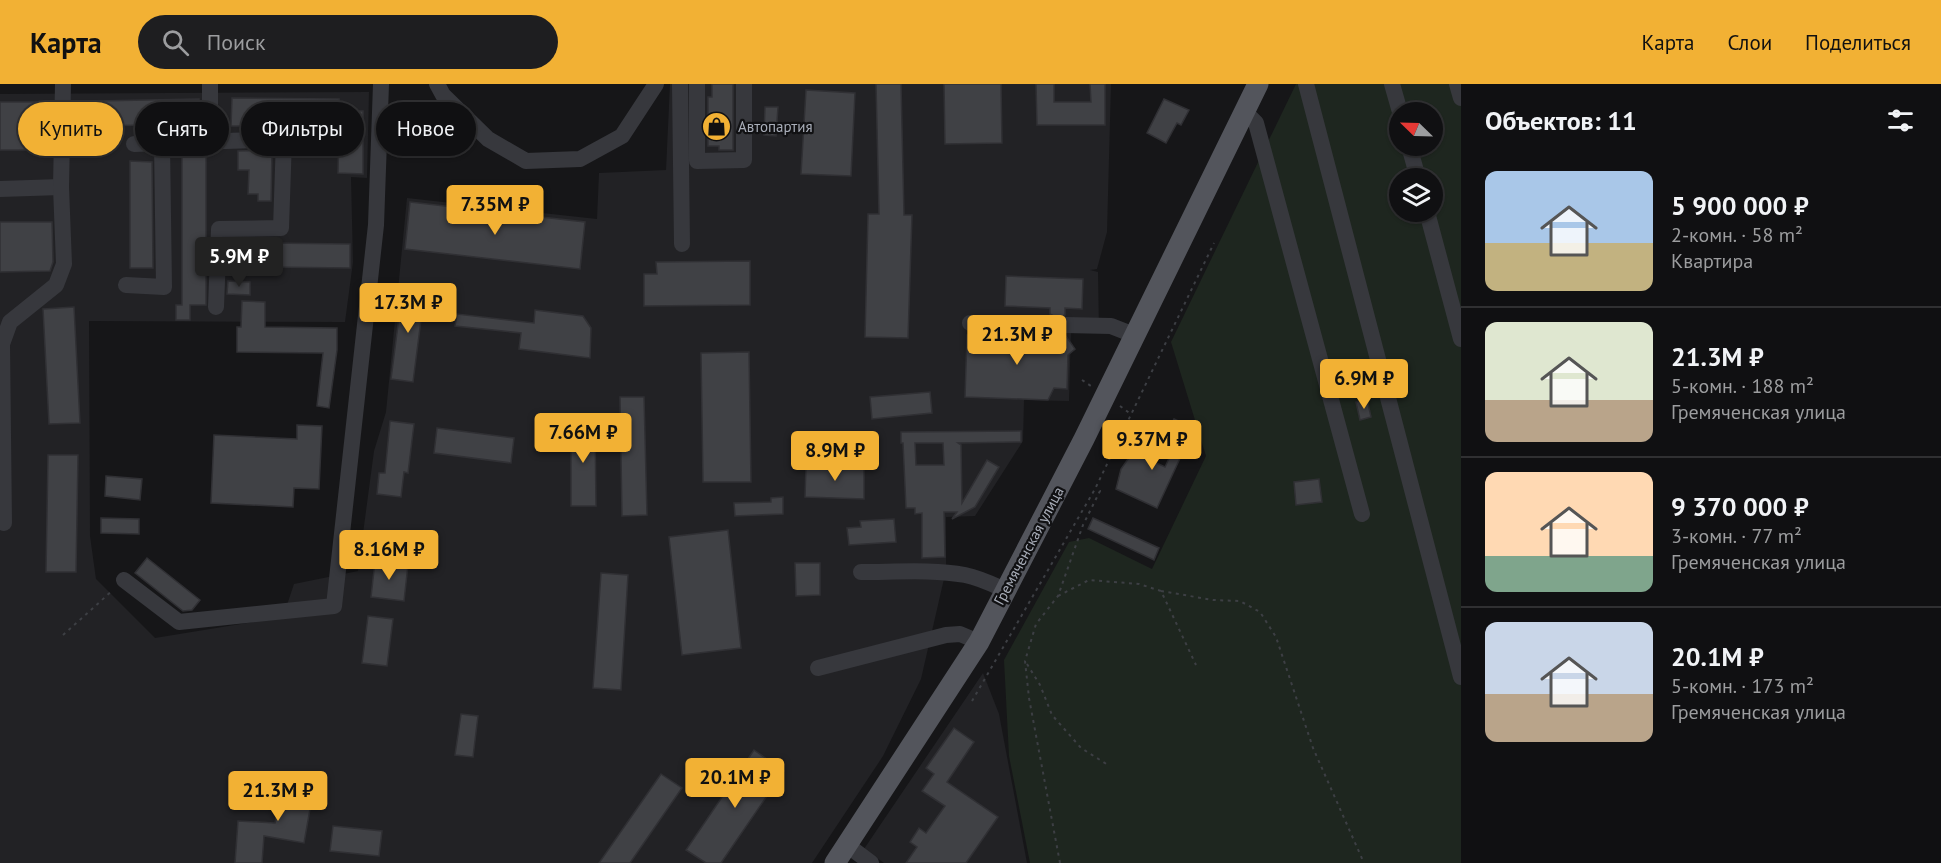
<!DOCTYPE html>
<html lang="ru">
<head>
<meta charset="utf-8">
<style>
  body { margin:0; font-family:"PT Sans",sans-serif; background:#1e1e20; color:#f1f3f6; height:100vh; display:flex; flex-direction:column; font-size:22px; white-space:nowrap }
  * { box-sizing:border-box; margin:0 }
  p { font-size:20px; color:#9c9d9f }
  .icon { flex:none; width:33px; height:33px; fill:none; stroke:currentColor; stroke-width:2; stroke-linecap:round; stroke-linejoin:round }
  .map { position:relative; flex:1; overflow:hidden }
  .details { display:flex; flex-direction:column; background:#101012; width:480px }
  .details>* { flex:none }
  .guide { position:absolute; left:18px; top:18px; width:570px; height:54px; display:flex; gap:12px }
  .needle { width:39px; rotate:293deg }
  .tools { position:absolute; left:1389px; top:18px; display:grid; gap:12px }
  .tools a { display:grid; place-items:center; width:54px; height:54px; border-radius:50%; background:#101012; box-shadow:0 2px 4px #0004,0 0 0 2px #303032; font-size:30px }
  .price { position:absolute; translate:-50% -51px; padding:0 14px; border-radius:6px; background:#f2b134; color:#111; font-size:20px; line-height:39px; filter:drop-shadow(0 2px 3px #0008) }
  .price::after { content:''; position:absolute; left:50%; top:36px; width:18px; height:14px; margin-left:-9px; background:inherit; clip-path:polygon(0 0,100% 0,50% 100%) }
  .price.active { background:#222; color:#fff }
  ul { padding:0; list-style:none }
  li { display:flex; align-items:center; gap:18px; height:150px; padding:0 24px }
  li+li { border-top:2px solid #303032 }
  li span { display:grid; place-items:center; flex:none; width:168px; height:120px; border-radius:12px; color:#555 }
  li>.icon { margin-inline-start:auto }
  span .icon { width:72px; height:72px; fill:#fffc; stroke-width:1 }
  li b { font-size:26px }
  h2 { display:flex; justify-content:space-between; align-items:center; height:72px; padding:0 24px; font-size:26px }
  .tag { padding:0 21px; border-radius:27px; background:#101012; box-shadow:0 2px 4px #0004,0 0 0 2px #303032; font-size:21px; line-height:54px }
  .tag.active { background:#f2b134; color:#111 }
  header { display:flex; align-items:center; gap:36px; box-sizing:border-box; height:84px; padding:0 30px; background:#f2b134; color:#111 }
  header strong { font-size:28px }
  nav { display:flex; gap:33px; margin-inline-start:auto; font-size:21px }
  .search { width:420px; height:54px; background:#1e1e20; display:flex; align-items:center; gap:15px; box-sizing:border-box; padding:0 21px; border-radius:33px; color:#9c9d9f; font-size:22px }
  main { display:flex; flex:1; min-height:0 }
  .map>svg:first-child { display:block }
  .built { fill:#222225 }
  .green { fill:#1e261f; fill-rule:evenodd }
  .building { fill:#404145; stroke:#303034; stroke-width:1.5; fill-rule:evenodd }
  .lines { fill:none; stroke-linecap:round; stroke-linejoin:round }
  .path { stroke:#3d3f44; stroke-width:2; stroke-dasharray:3 4.5; stroke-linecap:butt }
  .minor { stroke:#37383d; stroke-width:16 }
  .major { stroke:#53555c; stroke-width:21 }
  .labels { text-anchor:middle; stroke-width:4.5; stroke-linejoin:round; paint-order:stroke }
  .poi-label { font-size:15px; fill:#a8adb8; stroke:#111113; text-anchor:start }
  .street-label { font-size:15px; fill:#a8adb8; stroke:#111113 }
</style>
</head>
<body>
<header>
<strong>Карта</strong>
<div class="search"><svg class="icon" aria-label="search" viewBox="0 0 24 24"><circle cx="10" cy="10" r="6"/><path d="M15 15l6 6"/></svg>Поиск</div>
<nav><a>Карта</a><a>Слои</a><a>Поделиться</a></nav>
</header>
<main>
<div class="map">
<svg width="1461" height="779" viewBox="0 0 1461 779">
  <rect width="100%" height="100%" fill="#161618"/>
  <!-- built -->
  <g class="built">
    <path d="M670 0H1111L1107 148 1097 185 1090 186 1098 188 1099 247H1071L1069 317 1024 316 1023 357 975 432 946 433V486L921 595 883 672 812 779H0V10L369 8 367 94 351 93 353 178 345 238 89 237 90 452 96 495 155 554 283 533 294 500 358 487 374 367 386 328 407 114 597 135 599 89 666 86Z"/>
    <path d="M983 589 999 630 1027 779H884L864 765Z"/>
  </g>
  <!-- green -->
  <path class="green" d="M1296 0H1461V779H1030L1009 672 1004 576 1069 458 1089 454 1152 485 1206 372 1171 258ZM1400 28H1432V62H1400ZM1400 94H1432V128H1400Z"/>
  <!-- building -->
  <g class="building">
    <path d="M712 0H733V66H719V62H708V13H712Z"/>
    <path d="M876 0H901L904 131H912L908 254 865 253 868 130H879Z"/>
    <path d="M944 0H1001L1002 59 945 60Z"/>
    <path d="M1036 0H1054V18H1091L1090 0H1105V41H1037Z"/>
    <path d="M806 6 855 9 851 92 801 90Z"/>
    <path d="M232 14 339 15V27H363V90L338 89 339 42H231Z"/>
    <path d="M199 15 200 40 96 42 95 17Z"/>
    <path d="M1164 15 1189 26 1181 41 1177 39 1166 59 1147 49Z"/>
    <path d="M0 18H52L51 66H0Z"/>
    <path d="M765 23H778L776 52 764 51Z"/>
    <path d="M272 66 271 117H258V110H248L249 86H238V67Z"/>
    <path d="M206 68V221H190V236H176V221H182V69Z"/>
    <path d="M130 77 152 78 153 184H130Z"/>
    <path d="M410 118 585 138 580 185 405 165Z"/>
    <path d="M0 138H52L53 178 50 187 0 188Z"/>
    <path d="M268 159 350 160V184L268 183Z"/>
    <path d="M750 177V221L644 222V190H657L656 178Z"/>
    <path d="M1006 192 1083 195 1082 225 1065 224V231L1057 234 1050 230V224L1005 222Z"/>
    <path d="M228 197 250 198V211L227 210Z"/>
    <path d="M403 202 425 205 413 298 391 295Z"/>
    <path d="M242 217 265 218V243L337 244V266L329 324 317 322 323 269 237 268V243H241Z"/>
    <path d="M74 223 80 339 49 340 43 225Z"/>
    <path d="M535 226 583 232 591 244 590 274 519 265 521 249 455 242 457 230 534 239Z"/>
    <path d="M1058 248 1066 252 1075 265 1068 271 1067 305 1054 304 1048 316 965 313 967 251 1049 253V251Z"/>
    <path d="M749 268 751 398H703L701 269Z"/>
    <path d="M930 308 932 329 872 335 870 313Z"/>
    <path d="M620 313H644L647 431 622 432Z"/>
    <path d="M1367 315 1371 333 1360 336 1356 318Z"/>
    <path d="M1174 335 1183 339 1188 357 1157 424 1116 405 1121 385 1133 368 1165 383 1176 359 1172 347 1169 345Z"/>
    <path d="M390 337 414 340 408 389 404 388 401 413 377 410 379 389H385Z"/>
    <path d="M571 338H595L596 422H571Z"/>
    <path d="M297 341 322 342 319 405 294 404 293 423 211 419 214 351 297 355Z"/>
    <path d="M437 344 514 354 511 379 434 369Z"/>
    <path d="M1021 347V358L958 359 961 361 962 419 987 376 999 383 975 423 952 435 957 428H944L945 473 922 474V429L915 430V424H906L903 359H901V348ZM915 359H943L944 381H916Z"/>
    <path d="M48 371H78L76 488H46Z"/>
    <path d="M806 381 864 382V415L805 413Z"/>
    <path d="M106 392 142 395 140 416 105 412Z"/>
    <path d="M1319 395 1322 418 1296 421 1294 398Z"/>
    <path d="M783 413V430L735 432 734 419 771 418V414Z"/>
    <path d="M101 434 139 435V450L101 449Z"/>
    <path d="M1093 434 1159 464 1154 476 1088 445Z"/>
    <path d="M894 435 896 458 849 461 847 444 861 443 860 437Z"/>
    <path d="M728 446 741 564 682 571 669 453Z"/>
    <path d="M147 474 200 516 192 526 183 527 135 489Z"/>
    <path d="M375 477 408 481 404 517 371 513Z"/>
    <path d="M795 479H820V511L796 512Z"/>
    <path d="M601 489 628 491 621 606 593 604Z"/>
    <path d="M368 532 393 535 387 582 362 579Z"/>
    <path d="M461 630 478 632 473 673 455 671Z"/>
    <path d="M954 644 974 658 947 698 998 733 966 779H906L917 763 910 758 919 744 926 749 945 722 922 707 934 690 926 684Z"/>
    <path d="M754 666 784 687 721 779H706L686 766Z"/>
    <path d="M661 690 682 704 630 779H599Z"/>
    <path d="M284 692 315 697 304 759 264 752 262 779H235L238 737 275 739Z"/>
    <path d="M333 742 382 747 379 772 330 767Z"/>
  </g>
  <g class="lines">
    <!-- path -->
    <g class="path">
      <path d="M1082 296 1091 302"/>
      <path d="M1120 322 1132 331"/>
      <path d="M1161 507 1213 516 1240 517 1260 528 1276 553 1313 664 1364 779"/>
      <path d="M1058 512 1089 496 1139 500 1161 507 1196 581"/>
      <path d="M63 551 113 506"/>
      <path d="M1027 580 1040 601 1052 631 1081 664 1108 681"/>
      <path d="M972 617 1095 405 1214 159"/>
      <path d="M1060 779 1029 614 1025 577 1036 540 1058 512 1083 441 1100 407 1096 405"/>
    </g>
    <!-- minor -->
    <g class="minor">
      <path d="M210 0V57"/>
      <path d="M437 0 443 11 488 55 526 77 580 75 622 52 656 0"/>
      <path d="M680 0 682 160"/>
      <path d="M697 0V77L744 76V0"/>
      <path d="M1306 0 1461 593"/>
      <path d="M1392 0 1400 28"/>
      <path d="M1457 0 1461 14"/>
      <path d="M1245 28 1256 39 1362 430"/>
      <path d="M134 60 284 55 281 144 219 145 216 223"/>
      <path d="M1409 62 1418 94"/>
      <path d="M0 105 61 103"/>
      <path d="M1427 128 1461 255"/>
      <path d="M126 201 164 203 162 59"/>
      <path d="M970 239 1050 241"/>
      <path d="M1065 241 1111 242 1134 251"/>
      <path d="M4 439 2 260 10 238 56 201 64 180 61 103 63 0"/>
      <path d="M861 488C894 488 934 485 965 491 980 494 992 500 1005 506"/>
      <path d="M124 496 179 538 334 522 376 141 381 0"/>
      <path d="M818 584 946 551 960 550 979 558"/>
      <path d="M847 761 871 779"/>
    </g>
    <!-- major -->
    <path class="major" d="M835 779 979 558 1084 355 1258 0"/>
  </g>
  <!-- icons -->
  <defs>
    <symbol id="shop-disc" viewBox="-11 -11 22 22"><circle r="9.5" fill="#f2b134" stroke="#111113"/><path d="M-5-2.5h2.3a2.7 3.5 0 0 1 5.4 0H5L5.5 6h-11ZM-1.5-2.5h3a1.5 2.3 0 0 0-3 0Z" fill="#111"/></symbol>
  </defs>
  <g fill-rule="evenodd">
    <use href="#shop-disc" x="700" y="26" width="33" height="33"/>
  </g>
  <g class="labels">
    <!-- poi labels -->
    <g class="poi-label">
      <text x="738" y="48">Автопартия</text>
    </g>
    <!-- street labels -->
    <g class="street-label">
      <text transform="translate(1029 462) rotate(-62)" y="5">Гремяченская улица</text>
    </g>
  </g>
</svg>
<div class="tools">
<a><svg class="needle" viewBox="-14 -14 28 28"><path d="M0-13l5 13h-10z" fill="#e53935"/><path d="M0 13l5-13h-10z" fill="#9c9d9f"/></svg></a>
<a><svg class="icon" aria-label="layers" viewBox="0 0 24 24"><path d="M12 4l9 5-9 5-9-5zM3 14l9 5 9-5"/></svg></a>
</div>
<b class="price" style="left:495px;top:152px">7.35M ₽</b>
<b class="price active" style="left:239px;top:204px">5.9M ₽</b>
<b class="price" style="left:408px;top:250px">17.3M ₽</b>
<b class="price" style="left:1017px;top:282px">21.3M ₽</b>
<b class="price" style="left:1364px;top:326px">6.9M ₽</b>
<b class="price" style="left:583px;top:380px">7.66M ₽</b>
<b class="price" style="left:1152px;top:387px">9.37M ₽</b>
<b class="price" style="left:835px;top:398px">8.9M ₽</b>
<b class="price" style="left:389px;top:497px">8.16M ₽</b>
<b class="price" style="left:735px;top:725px">20.1M ₽</b>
<b class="price" style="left:278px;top:738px">21.3M ₽</b>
<div class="guide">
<a class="tag active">Купить</a>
<a class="tag">Снять</a>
<a class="tag">Фильтры</a>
<a class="tag">Новое</a>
</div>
</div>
<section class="details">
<h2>Объектов: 11<svg class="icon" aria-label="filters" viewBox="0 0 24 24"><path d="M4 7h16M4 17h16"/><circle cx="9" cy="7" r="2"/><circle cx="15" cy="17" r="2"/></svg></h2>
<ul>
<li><span style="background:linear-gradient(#a9c7e8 60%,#c2b280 0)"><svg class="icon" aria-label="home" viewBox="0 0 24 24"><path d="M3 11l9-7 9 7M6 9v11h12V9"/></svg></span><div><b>5 900 000 ₽</b><p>2-комн. · 58 m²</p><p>Квартира</p></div></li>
<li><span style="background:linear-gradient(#dfe7d0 65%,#b9a48a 0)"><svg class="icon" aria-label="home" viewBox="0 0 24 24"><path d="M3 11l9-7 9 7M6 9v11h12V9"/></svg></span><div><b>21.3M ₽</b><p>5-комн. · 188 m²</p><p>Гремяченская улица</p></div></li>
<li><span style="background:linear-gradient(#ffd9b3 70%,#7fa58c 0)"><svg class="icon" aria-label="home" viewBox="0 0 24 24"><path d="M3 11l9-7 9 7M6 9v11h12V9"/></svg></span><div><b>9 370 000 ₽</b><p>3-комн. · 77 m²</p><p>Гремяченская улица</p></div></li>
<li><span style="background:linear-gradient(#c9d6e8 60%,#b9a48a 0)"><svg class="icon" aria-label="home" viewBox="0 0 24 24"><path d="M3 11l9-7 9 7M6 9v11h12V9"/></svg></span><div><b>20.1M ₽</b><p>5-комн. · 173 m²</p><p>Гремяченская улица</p></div></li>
</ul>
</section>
</main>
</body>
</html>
